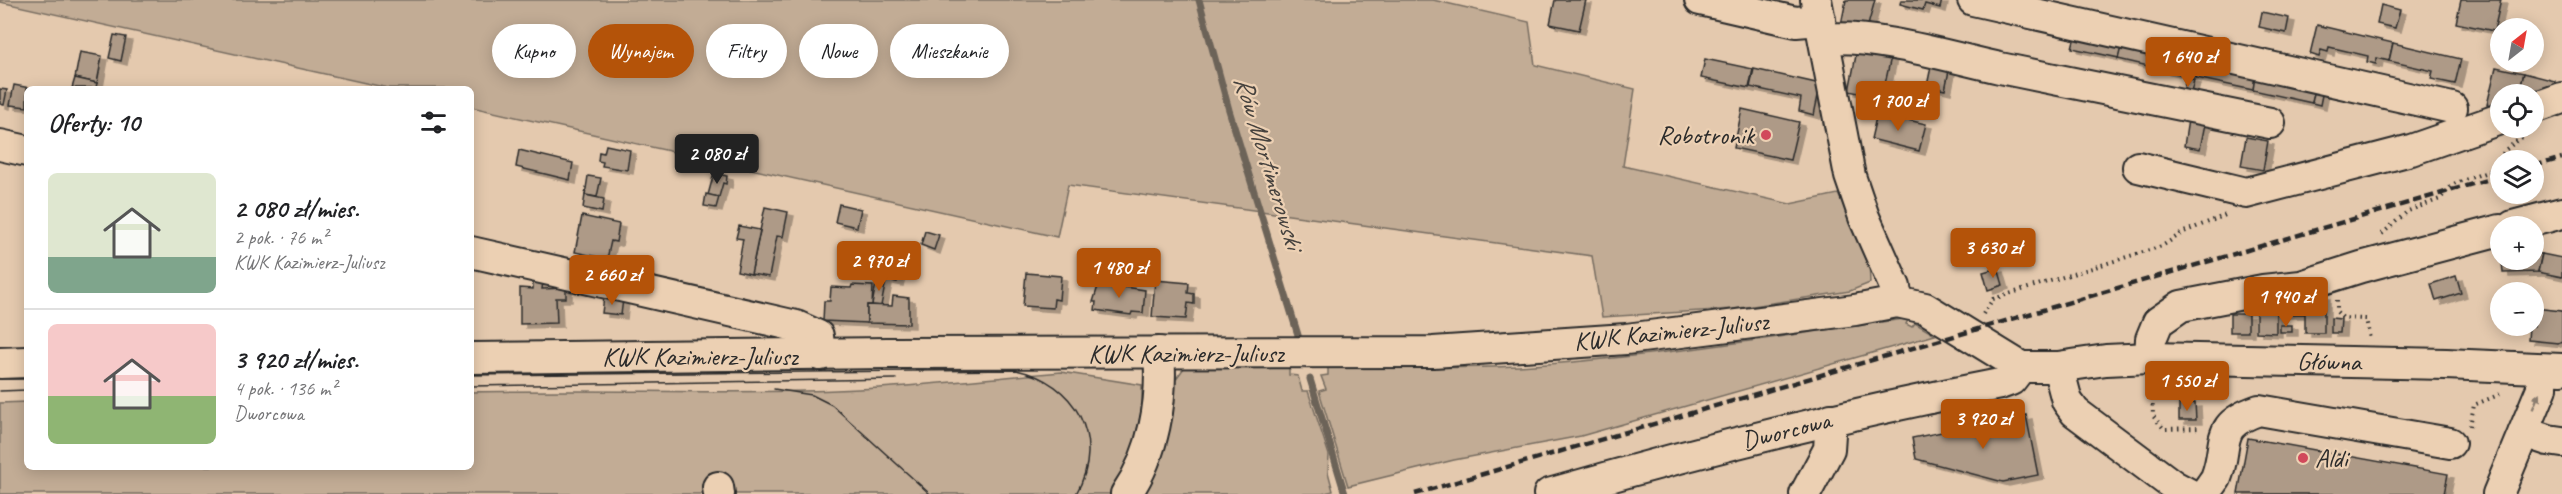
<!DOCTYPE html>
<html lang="pl">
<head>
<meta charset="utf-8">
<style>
  body { margin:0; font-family:Caveat,sans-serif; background:#f2f2f2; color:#202124; height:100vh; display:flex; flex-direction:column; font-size:22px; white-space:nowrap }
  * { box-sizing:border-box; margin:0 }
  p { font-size:20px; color:#757577 }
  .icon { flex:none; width:33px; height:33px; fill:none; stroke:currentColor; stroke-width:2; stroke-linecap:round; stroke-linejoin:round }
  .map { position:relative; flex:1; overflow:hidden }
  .panel { position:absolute; left:24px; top:86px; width:450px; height:384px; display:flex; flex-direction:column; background:#fff; border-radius:9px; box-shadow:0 3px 15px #0003 }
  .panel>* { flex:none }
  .guide { position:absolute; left:492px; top:24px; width:570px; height:54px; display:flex; gap:12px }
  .needle { width:39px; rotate:31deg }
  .controls { position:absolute; left:2490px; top:18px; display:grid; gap:12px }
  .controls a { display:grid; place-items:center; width:54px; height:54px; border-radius:50%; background:#fff; box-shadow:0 3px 15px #0003; font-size:30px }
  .price { position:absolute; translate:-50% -51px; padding:0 14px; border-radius:6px; background:#b45309; color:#fff; font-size:20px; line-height:39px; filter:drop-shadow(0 2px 3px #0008) }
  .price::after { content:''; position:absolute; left:50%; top:36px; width:18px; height:14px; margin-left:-9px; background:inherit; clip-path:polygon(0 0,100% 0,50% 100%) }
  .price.active { background:#222; color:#fff }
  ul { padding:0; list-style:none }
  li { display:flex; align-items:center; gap:18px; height:150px; padding:0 24px }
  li+li { border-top:2px solid #e0e0e0 }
  li span { display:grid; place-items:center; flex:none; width:168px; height:120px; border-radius:9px; color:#555 }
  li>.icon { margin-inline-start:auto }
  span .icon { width:72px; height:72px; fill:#fffc; stroke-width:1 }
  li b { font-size:26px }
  h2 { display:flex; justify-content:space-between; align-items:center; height:72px; padding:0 24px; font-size:26px }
  .chip { padding:0 21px; border-radius:27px; background:#fff; box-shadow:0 3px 15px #0003; font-size:21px; line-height:54px }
  .chip.active { background:#b45309; color:#fff }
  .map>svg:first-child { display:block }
  .green { fill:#c2ac95; stroke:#766c60; stroke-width:1.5 }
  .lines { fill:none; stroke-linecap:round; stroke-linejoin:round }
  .stream { stroke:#6c6359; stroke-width:7 }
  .building { fill:#ae9a87; stroke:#2b2b2b; stroke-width:1.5; filter:url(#shadow) }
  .minor-casing { stroke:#2b2b2b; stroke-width:34 }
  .path { stroke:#2b2b2b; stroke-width:4; stroke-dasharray:1.5 4.5; stroke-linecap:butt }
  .minor { stroke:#ecd0b3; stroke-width:30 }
  .tram { stroke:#2b2b2b; stroke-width:1.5 }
  .rail { stroke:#2b2b2b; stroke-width:4.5; stroke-dasharray:9 4.5; stroke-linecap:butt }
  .oneway { fill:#8c7e6f }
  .poi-dot { fill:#d1495b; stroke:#ecd0b3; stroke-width:2 }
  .labels { text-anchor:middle; stroke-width:4.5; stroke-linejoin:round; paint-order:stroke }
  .poi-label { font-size:26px; fill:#2b2b2b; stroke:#ecd0b3; text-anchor:end }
  .street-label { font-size:26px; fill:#2b2b2b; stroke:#ecd0b3 }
  .water-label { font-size:27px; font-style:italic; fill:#46423e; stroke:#ecd0b3 }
</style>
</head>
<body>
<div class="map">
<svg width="2562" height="494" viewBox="0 0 2562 494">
  <defs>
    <filter id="shadow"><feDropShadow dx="6" dy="4" stdDeviation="0" flood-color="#0004"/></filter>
  </defs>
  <rect width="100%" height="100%" fill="#e4c9ae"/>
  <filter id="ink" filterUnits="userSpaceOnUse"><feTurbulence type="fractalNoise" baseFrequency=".0167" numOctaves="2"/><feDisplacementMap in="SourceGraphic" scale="12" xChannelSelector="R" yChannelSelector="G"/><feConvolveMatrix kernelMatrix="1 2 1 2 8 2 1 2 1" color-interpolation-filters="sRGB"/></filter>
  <g filter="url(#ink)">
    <!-- green -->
    <g class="green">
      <path d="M0 0H1433L1529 22 1535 65 1635 89 1623 166 1790 204 1838 194 1869 259 1870 283 1850 291 1733 309 1602 317 1592 256 1068 185 1057 237 471 107V88H388L0 2Z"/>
      <path d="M1903 319 1908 320 1906 324 1912 327 1915 323 1935 335 1581 436 1454 460 1348 486 1319 391 1326 389 1321 376 1328 375V367C1392 367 1456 369 1519 366 1648 358 1775 337 1903 319Z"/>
      <path d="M1223 367H1289V375L1298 376 1302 391H1308L1329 455 1328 472 1333 491 1322 494H1140L1172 384 1184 368Z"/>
      <path d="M1061 372 1142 385V409L1126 475 1111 494H0V403L27 402V466H471V392C607 388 744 396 880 388 940 384 1001 377 1061 372Z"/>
    </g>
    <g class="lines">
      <!-- stream -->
      <g class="stream">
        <path d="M1199 0 1229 110 1298 335"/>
        <path d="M1310 379 1345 494"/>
      </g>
    </g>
    <!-- building -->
    <g class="building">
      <path d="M1555 0H1586L1579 30 1550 24Z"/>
      <path d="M1846 0H1875L1867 29 1840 30Z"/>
      <path d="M1901 0H1942L1940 8 1925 4 1923 10 1900 4Z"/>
      <path d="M2461 0H2501L2494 31 2456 23Z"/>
      <path d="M2381 5 2400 10 2395 28 2377 24Z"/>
      <path d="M2262 12 2289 18 2286 33 2259 27Z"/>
      <path d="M2317 25 2393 43 2389 61 2377 58 2376 64 2367 62 2368 56 2329 47 2328 52 2321 50 2319 57 2310 54Z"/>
      <path d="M2077 28 2123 39 2119 58 2072 48Z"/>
      <path d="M114 35 126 37 121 61 109 58Z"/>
      <path d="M2123 39 2178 52 2174 72 2118 59Z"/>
      <path d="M2393 43 2461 59 2455 84 2431 79 2433 71 2389 61Z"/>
      <path d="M1858 45 1892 52 1882 98 1849 91Z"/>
      <path d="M80 52 102 56 97 83 75 78Z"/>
      <path d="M2178 52 2199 57 2196 78 2176 73Z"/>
      <path d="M1933 57 1951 61 1945 90 1927 86Z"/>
      <path d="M2199 58 2256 70 2253 90 2196 78Z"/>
      <path d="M1705 59 1753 69 1749 88 1701 78Z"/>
      <path d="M2496 67 2524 73 2519 94H2500V104L2493 106 2487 105Z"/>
      <path d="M1754 69 1816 83 1819 91 1814 115 1799 111 1801 98 1750 87Z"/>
      <path d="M2256 70 2316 83 2312 103 2253 90Z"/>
      <path d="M2524 73 2555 81 2554 88 2531 94H2519Z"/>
      <path d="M75 78 97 83 96 88H72Z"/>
      <path d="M2186 78 2194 80 2190 97 2182 96Z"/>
      <path d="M2316 83 2324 85 2320 105 2312 103Z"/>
      <path d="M14 85 30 88H27V107L10 105Z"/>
      <path d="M0 89 7 90 4 105 0 104Z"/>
      <path d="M1742 109 1799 122 1790 160 1734 148Z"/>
      <path d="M1877 113 1926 124 1919 151 1871 139Z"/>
      <path d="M2188 120 2205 124 2200 149 2184 146Z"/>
      <path d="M2246 137 2268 141 2263 170 2241 166Z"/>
      <path d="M606 145 630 150 627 170 602 166 603 162 598 161 599 152 604 153Z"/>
      <path d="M519 150 573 163 570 180 516 167Z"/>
      <path d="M714 173 727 176 726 184 723 183 719 197 708 195Z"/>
      <path d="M588 176 601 178 597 197 585 195Z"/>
      <path d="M706 194 719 197 716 208 704 206Z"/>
      <path d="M585 195 604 199 602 212 583 208Z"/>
      <path d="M839 204 861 209 857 227 835 222Z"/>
      <path d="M765 207 788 212 783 237 777 236 769 277 751 274Z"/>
      <path d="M582 216 619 224 616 242 611 241 607 259 575 252Z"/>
      <path d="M739 226 760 230 751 274 737 271 743 239 736 238Z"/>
      <path d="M925 231 939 235 934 250 921 245Z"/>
      <path d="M2534 253 2542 254 2538 272 2503 273 2502 262 2511 260H2534Z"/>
      <path d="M2542 254 2562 258V277L2538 272Z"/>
      <path d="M881 265 900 269 897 282 878 278Z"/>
      <path d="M1998 268 2003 285 1988 290 1983 272Z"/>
      <path d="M1026 273 1061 276 1059 300 1054 299 1053 308 1023 306Z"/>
      <path d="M2456 276 2461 293 2436 301 2431 284Z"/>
      <path d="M877 278 886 280 881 306 872 305Z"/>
      <path d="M1155 280 1189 283 1188 293 1194 294V304L1188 303 1186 319 1152 317Z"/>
      <path d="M533 282H543L542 289 566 288V298H556L557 323 520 324V288L533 289Z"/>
      <path d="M1099 283 1145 290 1143 313 1132 312 1131 315 1095 310 1096 302H1093Z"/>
      <path d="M852 285 873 286 872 305H867V323L823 321 824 301H830L831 287 851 288Z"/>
      <path d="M2307 295H2324V333H2305V314H2276V333L2256 332V299Z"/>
      <path d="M893 296 909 298V324L867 323V305L892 306Z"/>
      <path d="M604 297 623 299 621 315 602 313Z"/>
      <path d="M2534 308 2562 311V341L2558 343 2528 340 2529 326H2534Z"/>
      <rect x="2230" y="314" width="18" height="18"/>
      <path d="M2331 318 2341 319 2340 333H2331Z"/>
      <rect x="2280" y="325" width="12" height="7"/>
      <path d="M2195 403 2196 420H2179V404Z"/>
      <path d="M2026 415 2038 475 2003 482 1916 459 1912 438Z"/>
      <path d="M2248 438 2448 474 2444 494H2238Z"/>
    </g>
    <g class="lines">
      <defs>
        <g id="minor">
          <path d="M1700 0 1796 22 1820 20"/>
          <path d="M1816 0 1850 176 1864 217 1895 287 1897 302"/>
          <path d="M1973 0 2452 108"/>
          <path d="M1824 39C1874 34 1950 57 2000 68 2090 87 2180 105 2270 123"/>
          <path d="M2534 108 2562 98"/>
          <path d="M0 145 27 151"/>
          <path d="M2138 167 2246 193 2411 150 2500 119"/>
          <path d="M2513 226 2562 213"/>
          <path d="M471 252 796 326 818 336 820 355"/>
          <path d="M471 358 888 353 1433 352 1626 339 1855 310 1897 302 1925 308 2021 367H2058L2106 360 2150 358 2446 364 2562 369"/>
          <path d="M2150 358 2151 339 2158 322 2181 306 2263 290 2301 286 2361 267 2500 230"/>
          <path d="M0 363 27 362"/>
          <path d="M2058 367 2067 401 2075 412 2174 486 2189 494"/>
          <path d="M2524 432 2548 440 2562 442"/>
          <path d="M718 487 719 494"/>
          <path d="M1126 494C1154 454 1163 400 1159 352"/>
          <path d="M1549 494C1698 451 1848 413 2000 384L2011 380 2021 367"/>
          <path d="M1805 494 1829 449 1831 419"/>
          <path d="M2205 494C2208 489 2213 483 2216 478 2230 442 2212 426 2259 410L2450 443"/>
          <path d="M2498 494 2542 388V369"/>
        </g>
      </defs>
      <!-- minor casing -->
      <use href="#minor" class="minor-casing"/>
      <!-- path -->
      <g class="path">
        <path d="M2382 234 2408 211 2440 199 2453 184 2493 170 2505 150 2529 132"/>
        <path d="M2337 300V312L2343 318 2366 319 2370 339"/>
        <path d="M1983 314 1993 299 2162 246 2184 232 2228 214"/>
        <path d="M2152 387 2153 416 2164 429 2201 428"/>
        <path d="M2470 426 2474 405 2503 393"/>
      </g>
      <!-- minor -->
      <use href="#minor" class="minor"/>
      <!-- tram -->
      <g class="tram">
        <path d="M471 375 1016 370C1075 382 1107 439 1076 494"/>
        <path d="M0 379H27"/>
        <path d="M471 386 896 379"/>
        <path d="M774 389 812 395 832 405 930 494"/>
        <path d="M0 391 27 390"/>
      </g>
      <!-- rail -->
      <g class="rail">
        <path d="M2534 166 2562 158"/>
        <path d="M1415 494 2500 176"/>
      </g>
    </g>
    <!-- one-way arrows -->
    <defs><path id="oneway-solid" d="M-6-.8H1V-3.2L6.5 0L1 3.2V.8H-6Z" transform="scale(1.5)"/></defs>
    <use class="oneway" href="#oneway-solid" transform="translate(2536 401) rotate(-68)"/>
  </g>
  <!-- markers -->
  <g class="poi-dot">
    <circle cx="1766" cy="135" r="6"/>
    <circle cx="2303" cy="458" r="6"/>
  </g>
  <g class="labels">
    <!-- poi labels -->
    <g class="poi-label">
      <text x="1754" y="144">Robotronik</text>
      <text x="2315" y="467" text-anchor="start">Aldi</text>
    </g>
    <!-- street labels -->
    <g class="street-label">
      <text transform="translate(1671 331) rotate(-6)" y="9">KWK Kazimierz-Juliusz</text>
      <text x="1186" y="362">KWK Kazimierz-Juliusz</text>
      <text x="700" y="365">KWK Kazimierz-Juliusz</text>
      <text transform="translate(2329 361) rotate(1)" y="9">Główna</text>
      <text transform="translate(1786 430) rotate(-14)" y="9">Dworcowa</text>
    </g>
    <!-- water labels -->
    <g class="water-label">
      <text transform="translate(1269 162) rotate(73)" y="9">Rów Mortimerowski</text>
    </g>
  </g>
</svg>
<div class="controls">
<a><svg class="needle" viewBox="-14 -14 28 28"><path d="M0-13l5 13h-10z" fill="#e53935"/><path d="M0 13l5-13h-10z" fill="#757577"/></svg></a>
<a><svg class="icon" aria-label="locate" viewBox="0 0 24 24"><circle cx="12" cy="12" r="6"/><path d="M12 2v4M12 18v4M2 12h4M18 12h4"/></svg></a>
<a><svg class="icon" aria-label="layers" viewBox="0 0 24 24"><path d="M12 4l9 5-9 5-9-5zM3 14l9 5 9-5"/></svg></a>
<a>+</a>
<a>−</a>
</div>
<b class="price" style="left:2188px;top:88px">1 640 zł</b>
<b class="price" style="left:1898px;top:132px">1 700 zł</b>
<b class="price active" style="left:717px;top:185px">2 080 zł</b>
<b class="price" style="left:1993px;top:279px">3 630 zł</b>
<b class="price" style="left:879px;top:292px">2 970 zł</b>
<b class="price" style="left:1119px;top:299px">1 480 zł</b>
<b class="price" style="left:612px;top:306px">2 660 zł</b>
<b class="price" style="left:2286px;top:328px">1 940 zł</b>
<b class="price" style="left:2187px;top:412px">1 550 zł</b>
<b class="price" style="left:1983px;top:450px">3 920 zł</b>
<div class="guide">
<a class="chip">Kupno</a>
<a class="chip active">Wynajem</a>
<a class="chip">Filtry</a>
<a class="chip">Nowe</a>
<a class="chip">Mieszkanie</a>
</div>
<section class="panel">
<h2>Oferty: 10<svg class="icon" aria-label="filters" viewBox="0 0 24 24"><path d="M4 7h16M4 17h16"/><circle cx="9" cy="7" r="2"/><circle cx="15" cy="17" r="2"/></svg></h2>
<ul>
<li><span style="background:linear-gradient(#dfe7d0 70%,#7fa58c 0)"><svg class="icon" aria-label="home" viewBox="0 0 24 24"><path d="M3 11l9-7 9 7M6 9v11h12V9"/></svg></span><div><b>2 080 zł/mies.</b><p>2 pok. · 76 m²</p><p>KWK Kazimierz-Juliusz</p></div></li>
<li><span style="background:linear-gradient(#f6c9c9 60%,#8fb573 0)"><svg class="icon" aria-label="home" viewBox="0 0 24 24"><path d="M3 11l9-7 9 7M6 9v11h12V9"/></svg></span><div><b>3 920 zł/mies.</b><p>4 pok. · 136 m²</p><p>Dworcowa</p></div></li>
</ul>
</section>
</div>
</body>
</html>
